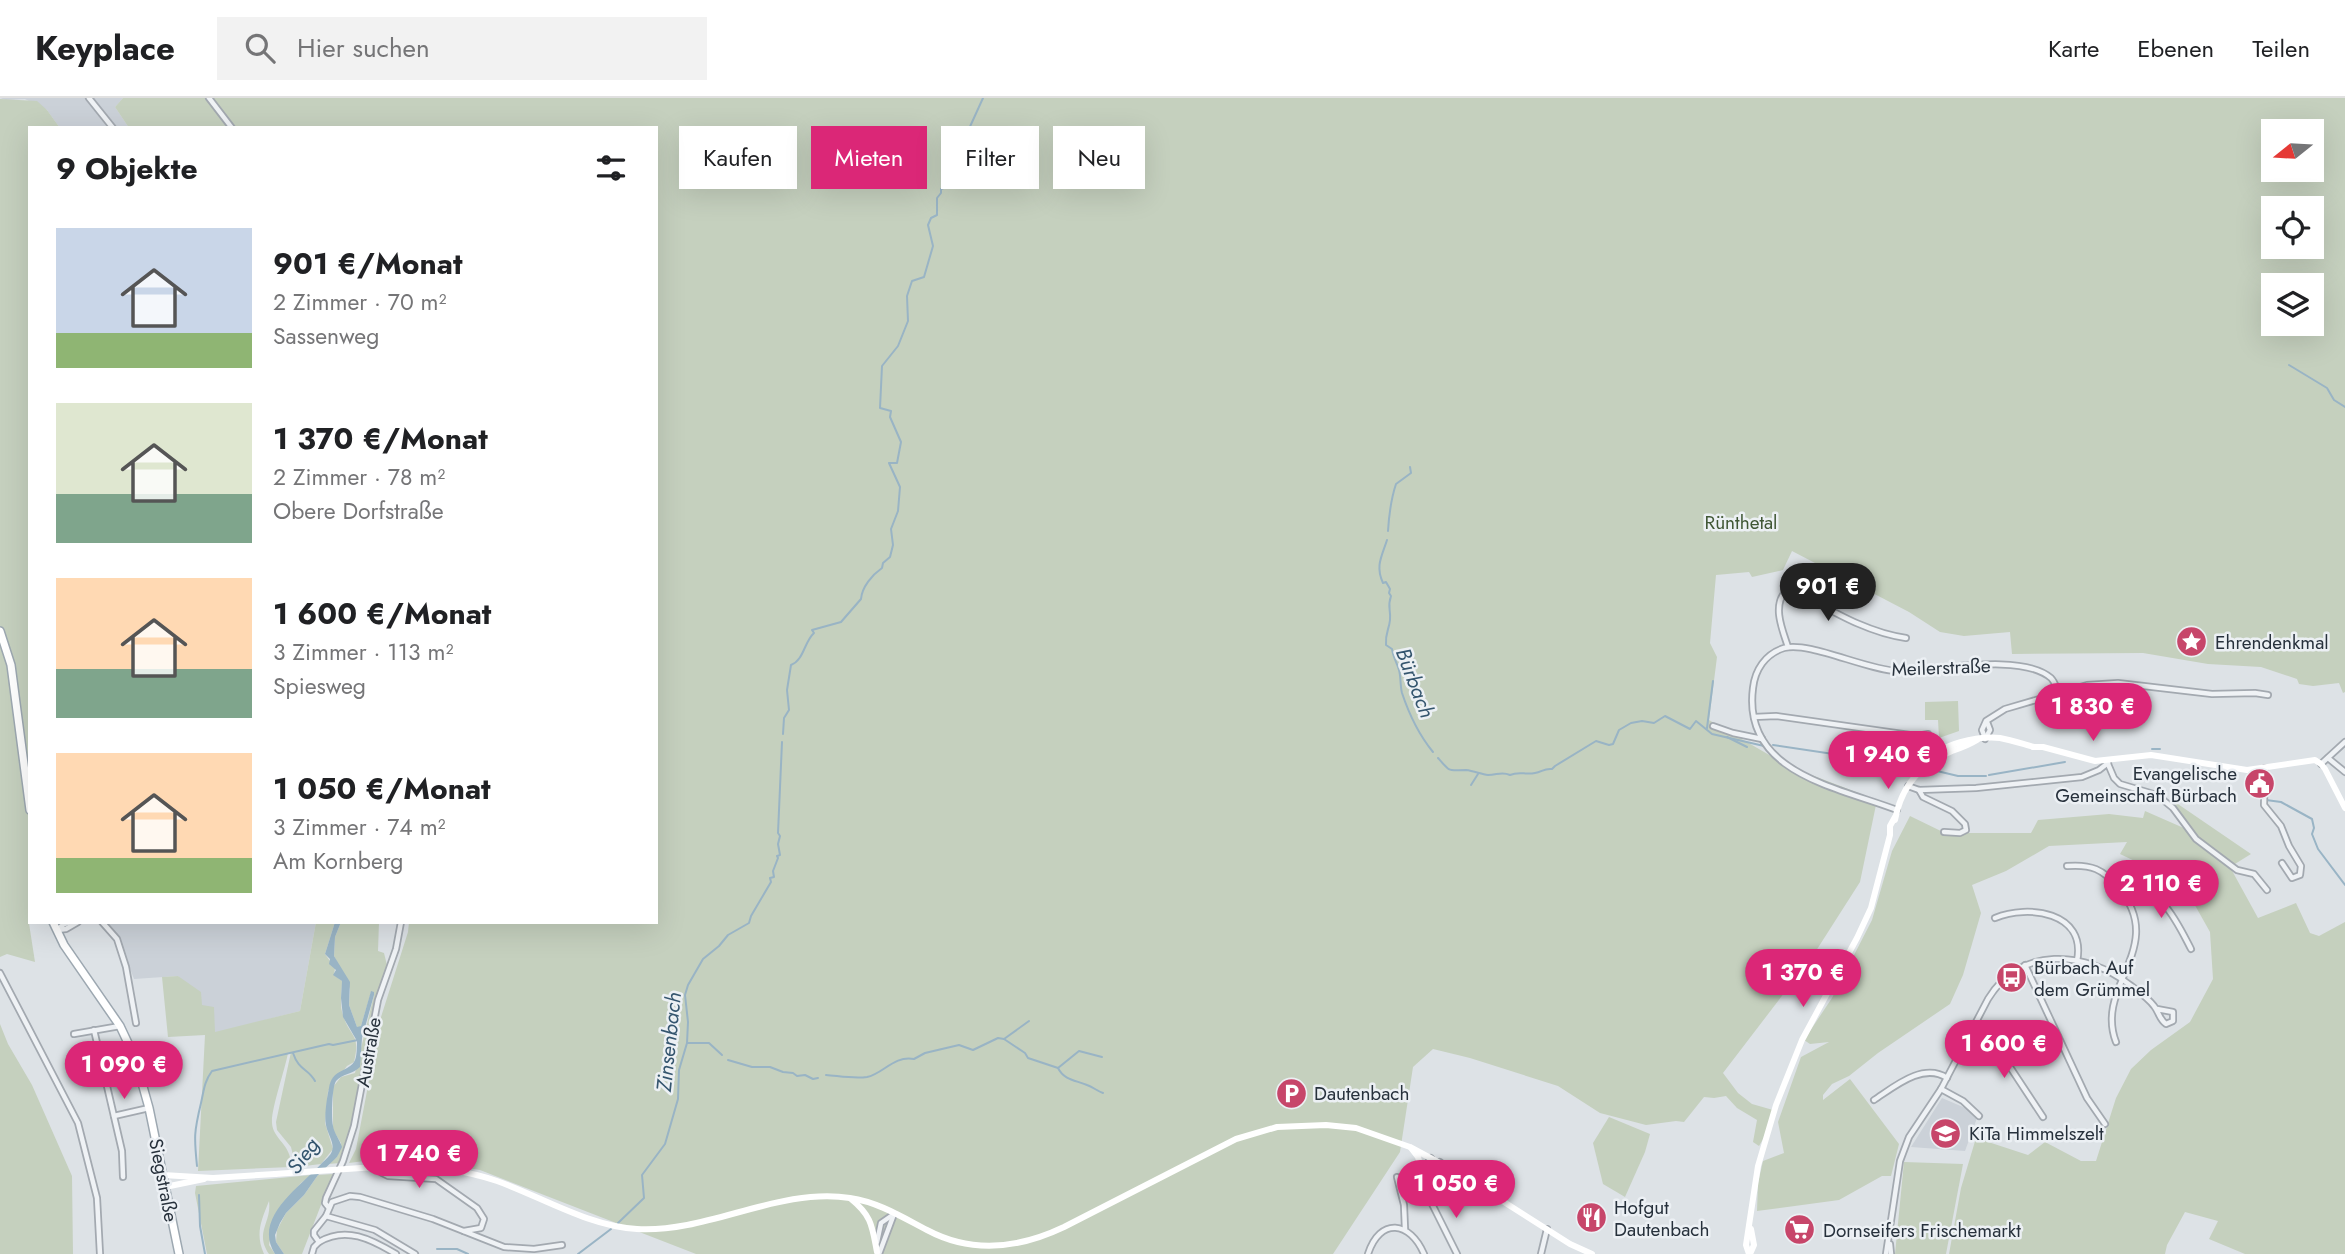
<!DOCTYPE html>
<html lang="de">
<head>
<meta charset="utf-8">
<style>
  body { margin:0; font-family:Jost,sans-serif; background:#f2f2f2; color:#202124; height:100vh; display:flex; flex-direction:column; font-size:26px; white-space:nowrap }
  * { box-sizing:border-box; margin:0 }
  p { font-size:23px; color:#757577 }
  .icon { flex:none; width:38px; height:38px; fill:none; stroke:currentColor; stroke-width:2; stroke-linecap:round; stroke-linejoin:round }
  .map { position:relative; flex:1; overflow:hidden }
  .details { position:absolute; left:28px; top:28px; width:630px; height:798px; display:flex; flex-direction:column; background:#fff; border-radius:0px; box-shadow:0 7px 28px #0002 }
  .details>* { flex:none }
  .top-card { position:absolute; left:679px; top:28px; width:665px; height:63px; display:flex; gap:14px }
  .needle { width:46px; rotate:252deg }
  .fabs { position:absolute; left:2261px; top:21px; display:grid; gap:14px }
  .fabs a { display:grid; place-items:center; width:63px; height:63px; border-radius:0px; background:#fff; box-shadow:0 7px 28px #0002; font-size:35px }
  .price { position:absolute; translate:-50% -60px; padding:0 16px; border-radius:24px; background:#db2777; color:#fff; font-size:23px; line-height:46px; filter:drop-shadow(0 2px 4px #0008) }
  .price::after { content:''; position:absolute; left:50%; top:42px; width:21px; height:16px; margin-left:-10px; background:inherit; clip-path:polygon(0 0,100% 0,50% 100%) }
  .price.on { background:#222; color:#fff }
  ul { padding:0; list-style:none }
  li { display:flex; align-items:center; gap:21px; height:175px; padding:0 28px }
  li span { display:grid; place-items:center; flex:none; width:196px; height:140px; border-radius:0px; color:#555 }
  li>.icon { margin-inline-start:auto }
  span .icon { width:84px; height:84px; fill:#fffc; stroke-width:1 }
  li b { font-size:30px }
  h2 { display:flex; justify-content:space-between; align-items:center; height:84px; padding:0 28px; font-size:30px }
  .chip { padding:0 24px; border-radius:0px; background:#fff; box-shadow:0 7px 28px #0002; font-size:24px; line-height:63px }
  .chip.on { background:#db2777; color:#fff }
  header { display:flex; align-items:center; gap:42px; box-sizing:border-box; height:98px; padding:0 35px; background:#fff; border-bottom:2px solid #e0e0e0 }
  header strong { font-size:33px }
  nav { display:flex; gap:38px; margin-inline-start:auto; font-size:24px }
  .search { width:490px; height:63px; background:#f2f2f2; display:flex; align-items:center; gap:18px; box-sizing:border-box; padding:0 24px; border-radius:0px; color:#757577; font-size:26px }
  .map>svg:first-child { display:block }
  .built { fill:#cbd1d8 }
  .green { fill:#c5d0be; fill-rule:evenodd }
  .water { fill:#99b4c5 }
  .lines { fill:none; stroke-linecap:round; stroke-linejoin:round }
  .stream { stroke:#99b4c5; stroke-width:2 }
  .street-casing { stroke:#a3a9b0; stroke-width:8 }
  .primary-casing { stroke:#9da8b1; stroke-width:10 }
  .street { stroke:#eff2f5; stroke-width:4.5 }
  .secondary { stroke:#fff; stroke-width:6 }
  .primary { stroke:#fff; stroke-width:7 }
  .secondary-bridge { stroke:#fff; stroke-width:6 }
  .labels { text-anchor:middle; stroke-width:5; stroke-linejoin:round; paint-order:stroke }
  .park-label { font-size:19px; fill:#405735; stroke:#ecf0f4 }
  .poi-label { font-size:19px; fill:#27313c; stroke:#ecf0f4; text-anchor:start }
  .street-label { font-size:19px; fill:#27313c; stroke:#ecf0f4 }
  .water-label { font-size:21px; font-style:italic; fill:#34556e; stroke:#ecf0f4 }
</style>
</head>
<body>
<header>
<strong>Keyplace</strong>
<div class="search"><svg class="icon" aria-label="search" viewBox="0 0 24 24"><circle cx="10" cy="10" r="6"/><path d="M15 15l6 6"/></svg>Hier suchen</div>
<nav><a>Karte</a><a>Ebenen</a><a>Teilen</a></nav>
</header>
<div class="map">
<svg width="2345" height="1156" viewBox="0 0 2345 1156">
  <rect width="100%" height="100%" fill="#dde2e6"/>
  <!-- built -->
  <g class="built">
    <path d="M0 0H123L115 9 129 30H60L47 12 25 1 6 2Z"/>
    <path d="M104 824H316L300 913 215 935 201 907 178 878 134 881 118 839Z"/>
    <path d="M1942 1000 1970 1012 1977 1020 1965 1053 1911 1049Z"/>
  </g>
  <!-- green -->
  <g class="green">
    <path d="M123 0H2345V594L2343 595 2339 585 2313 588 2299 586 2297 581 2261 569 2208 566 2143 555 2012 556 2010 534 1964 538 1940 534 1909 514 1792 453 1783 472 1752 479 1749 474 1716 477 1710 545 1717 559 1709 622 1788 668 1877 702 1860 784 1814 856 1723 975 1738 995 1752 1006 1773 1012 1766 1036 1759 1048 1753 1044 1757 1022 1737 1010 1726 998 1714 1000 1704 999 1684 1024 1676 1023 1646 1027 1600 1015 1558 988 1470 960 1433 951 1413 969 1400 1054 1333 1156H696L480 1072 437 1065 384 1062 391 1056 448 1061 471 1058 418 1051 389 1050 372 1062 349 1065 356 1051 381 919 408 834 409 824H656V30H129L115 9ZM2273 33H2312V72H2273ZM2273 110H2312V149H2273ZM2273 187H2312V226H2273Z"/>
    <path d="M0 1 37 3 47 12 60 30H30V792L28 819 35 864 7 856 0 859Z"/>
    <path d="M1958 603 1959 633 1939 640 1938 622H1925V604Z"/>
    <path d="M2172 702 2251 756 2230 769 2258 820 2296 805 2310 835 2319 838 2345 824V1156H2245L2209 1141 2218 1123 2185 1114 2167 1147 2165 1156H1949L1961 1090 1976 1040 2028 1057 2045 1044 2081 1063H2096L2116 1000 2131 971 2151 952 2190 924 2213 881 2210 834 2183 786 2120 756 2127 744 2049 748 2006 773 1972 787 1981 815 1963 877 1950 906 1878 955 1849 978 1832 986 1823 997V1002L1850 981 1899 1046 1891 1078H1882L1839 1102 1757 1113 1758 1085 1763 1063 1784 1055 1778 1024 1801 959 1829 944 1810 946 1804 942 1832 900 1872 822 1892 753 1910 718 1945 735H2031L2038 722 2109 716 2143 720 2145 713 2186 731Z"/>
    <path d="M316 824H335L325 856 335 870 334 877 342 883C342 895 339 906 343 917 350 940 361 935 354 964L347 968 328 993 325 1025 333 1051 321 1066 296 1069 291 1049 277 1032 276 1024 291 954 288 955C285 972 271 1011 272 1025 273 1042 292 1046 291 1069L198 1073 205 937 168 939 162 879 178 878 201 894 202 907 214 909 215 934 300 913Z"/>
    <path d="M341 824H379L378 853 384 855 387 867C366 932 362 1001 340 1065L328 1066 337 1059 341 1045 333 1032V989L341 979 355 975 374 897V894H371L361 928 360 930 357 929 349 907 350 891 334 858 335 839Z"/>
    <path d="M0 926 8 946 32 987 72 1078 73 1156H0Z"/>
    <path d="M1609 1019 1650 1036 1645 1054 1625 1099 1603 1086 1593 1045Z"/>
    <path d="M1904 1064 1963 1066 1946 1156H1895Z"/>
    <path d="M333 1076 302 1156H284L276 1144 277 1132 286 1115 304 1097 318 1077Z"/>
    <path d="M311 1077 301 1085 275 1116 269 1147 275 1156H269C254 1134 272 1125 269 1103 261 1123 255 1136 264 1156H207L195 1095 196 1088Z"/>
  </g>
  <!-- water -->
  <path class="water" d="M335 824H341L335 839 334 858 350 884 349 907 357 929 361 928 371 893 374 894V897L362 940 360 969C353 976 342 976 336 983 332 989 331 1020 333 1028 334 1035 340 1042 342 1049L337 1059 318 1077 304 1097 286 1115 280 1125 275 1137 276 1144 284 1156H275C252 1120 300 1089 322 1065 325 1062 331 1057 332 1053 335 1045 327 1035 326 1027 324 1018 327 999 329 990 332 971 346 975 354 964 357 960 357 949 357 943L343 919 341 900 342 883 333 877 336 872 329 866 330 861 325 856Z"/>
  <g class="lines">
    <!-- stream -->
    <g class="stream">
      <path d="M2289 267 2327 290 2334 302 2345 309"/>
      <path d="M1388 433C1389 417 1391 401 1396 386L1411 375 1410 369"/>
      <path d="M1387 442C1382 458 1375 468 1383 485L1386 484 1390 491 1389 495 1391 498C1387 509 1391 511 1390 522 1389 532 1385 535 1386 547L1392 551C1393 559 1397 565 1399 572 1401 579 1400 587 1402 595 1409 616 1419 637 1433 654"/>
      <path d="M1707 630 1713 583"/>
      <path d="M783 636 784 620 789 612 787 592 791 567C804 562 804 544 814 535L812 532 841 524 861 501C862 489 872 477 882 470L883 465 890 459 893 447 891 431 898 413 900 389 889 365H897L901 344 890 319 891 313 880 310 882 268 898 248 908 223 907 198 912 183 924 179 933 148 928 127 931 120 937 117V100L941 95V91L946 89 950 77 955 73 953 66 983 0"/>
      <path d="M1727 639 1747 649"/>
      <path d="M1773 647 1860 660 1880 668"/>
      <path d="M2152 651H2160"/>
      <path d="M1438 660C1451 675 1448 672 1466 672 1474 673 1481 676 1488 677 1497 677 1502 673 1510 677 1519 673 1525 677 1535 675 1542 674 1544 670 1552 671L1555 668 1596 643 1609 647 1613 646 1619 632 1631 625 1642 623 1654 625 1665 618 1690 631 1696 623 1712 636 1764 648"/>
      <path d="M1937 673 1958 678H1986"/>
      <path d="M1989 677 2065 664"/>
      <path d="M2268 682 2266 702 2281 704 2312 721 2314 730 2312 736 2318 751 2345 787"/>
      <path d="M1471 687 1478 676"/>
      <path d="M1004 941 1025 955 1028 960 1058 970C1064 982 1075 982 1087 987 1093 989 1097 993 1103 995"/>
      <path d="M687 945H709L722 957"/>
      <path d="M293 955C299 973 308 970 315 983"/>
      <path d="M728 962 752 969H770L783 974 793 975 797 978 805 977 813 981 818 980"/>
      <path d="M1058 970 1079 953 1102 959"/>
      <path d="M826 977C839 978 854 981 867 979 883 976 894 957 914 961L925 955 959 947 973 952 998 940 1004 941 1029 923"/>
      <path d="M197 1068C194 1039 194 1034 201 1005 204 992 204 984 212 973L329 946 333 947 358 942"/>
      <path d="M199 1097 200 1128 205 1156"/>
      <path d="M618 1125 644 1100 642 1077 665 1046 678 1001 679 972 687 945 688 924 685 897 688 887 703 861 719 848 728 837 749 825 751 818 771 784 770 780 774 779 773 773 778 760 777 758 780 757 778 746 780 738 778 735 782 644"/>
      <path d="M437 1151H457L468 1156"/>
      <path d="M578 1156 611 1131"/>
    </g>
    <defs>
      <g id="street">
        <path d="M89 0 113 30"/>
        <path d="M209 0 232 30"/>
        <path d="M1788 549C1783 533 1772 509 1785 494L1795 493C1831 512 1865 534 1906 540"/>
        <path d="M1754 619 1776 618 1917 638 1928 636"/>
        <path d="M1713 628 1733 635 1762 641"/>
        <path d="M1985 640 1982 632 1986 623 2005 611 2087 587 2118 585 2212 596 2255 595 2268 597"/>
        <path d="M1985 641 1990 632 1987 624"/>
        <path d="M2328 660 2345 674"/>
        <path d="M2108 666 2114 680 2120 686 2157 697 2173 710 2196 741 2237 772 2254 776 2267 792"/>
        <path d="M2321 666 2345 644"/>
        <path d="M2265 670 2264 707 2281 728 2289 748 2301 768 2300 777 2292 780 2282 765"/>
        <path d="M1908 688 1919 692 1976 690 2082 679 2099 672 2108 665"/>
        <path d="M1919 692 1923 699 1952 713 1965 726 1966 732 1960 735 1944 734"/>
        <path d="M1897 712C1837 689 1742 675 1753 590 1755 572 1765 556 1784 550 1809 543 1866 572 1898 573 1936 573 2021 554 2051 580 2055 584 2056 589 2058 594"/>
        <path d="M2067 768C2091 766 2103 771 2119 790 2168 850 2094 887 2116 944"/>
        <path d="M2124 796C2157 778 2179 828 2191 851"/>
        <path d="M1995 820C2028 806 2087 814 2077 863"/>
        <path d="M102 824 117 841 126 869 136 925"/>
        <path d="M57 832 66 831 78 824"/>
        <path d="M57 832 64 826 71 824"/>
        <path d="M2025 867 2087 1000 2105 1026"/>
        <path d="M0 875 78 1025 97 1100 100 1156"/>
        <path d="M94 932 122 1053 123 1079"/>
        <path d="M74 936 120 928"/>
        <path d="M1966 942 1995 957 2010 969 2043 1019"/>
        <path d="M1941 991 1963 1003 1979 1018"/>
        <path d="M1874 1002C1894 989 1923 964 1947 980"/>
        <path d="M114 1018 149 1010"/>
        <path d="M1431 1060 1422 1074V1086L1457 1156"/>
        <path d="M378 1069 382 1075 388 1078 436 1081 477 1110 484 1121 481 1130 464 1133"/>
        <path d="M1397 1079 1404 1107 1405 1131"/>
        <path d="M1429 1094 1430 1083 1440 1064"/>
        <path d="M329 1110 325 1105 326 1100 343 1063 354 1028 378 902 396 851 401 824"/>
        <path d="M326 1118 375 1132 415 1156"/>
        <path d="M319 1144C346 1128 371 1141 396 1156"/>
        <path d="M877 1144 881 1125 894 1116"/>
        <path d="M1890 1146 1891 1156"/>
        <path d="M312 1156 314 1149 319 1144 314 1137V1133L326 1118 332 1104 350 1098 360 1099 433 1121 504 1149 534 1151 562 1147"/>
        <path d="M879 1156 894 1116"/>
        <path d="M1368 1156C1380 1119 1410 1123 1424 1156"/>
        <path d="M1541 1156 1547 1131"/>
        <path d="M1886 1156 1900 1063 1909 1039 1941 991 1988 901C2020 848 2085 852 2130 887 2138 893 2148 900 2154 908 2159 914 2159 921 2166 926L2173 923V914L2157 911"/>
      </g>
      <g id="primary">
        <path d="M0 533 11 567 30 712"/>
        <path d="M53 824 64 847 120 928 135 960 149 1010 179 1156"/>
      </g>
    </defs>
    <!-- street casing -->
    <use href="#street" class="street-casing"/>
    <!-- primary casing -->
    <use href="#primary" class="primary-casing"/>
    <!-- street -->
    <use href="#street" class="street"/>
    <!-- secondary -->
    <g class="secondary">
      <path d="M2033 649H2043L2095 663 2151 657 2247 672 2315 662 2321 666 2325 671 2345 710"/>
      <path d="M1928 665C1939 645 1979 638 2000 640 2011 642 2023 646 2034 649"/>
      <path d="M1895 722C1901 689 1920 666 1952 653 1961 650 1969 647 1977 642"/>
      <path d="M1411 1050 1418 1059 1422 1074"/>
      <path d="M361 1070C407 1066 453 1068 497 1083 542 1099 588 1128 637 1131 709 1135 778 1089 850 1100 878 1104 902 1119 927 1132 972 1156 1020 1150 1064 1129L1236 1041 1277 1029 1326 1027 1356 1030 1410 1049 1460 1076 1570 1146 1592 1156"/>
      <path d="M163 1077 213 1080 275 1076"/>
      <path d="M165 1089 204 1081"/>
      <path d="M851 1101C872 1118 872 1128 877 1154"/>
      <path d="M1749 1156 1746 1147 1758 1068 1776 1007 1802 942 1857 840 1871 810 1890 737V728L1895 719"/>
      <path d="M1750 1156 1754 1147 1751 1131"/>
    </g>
    <!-- primary -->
    <use href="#primary" class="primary"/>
    <!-- secondary-bridge -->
    <path class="secondary-bridge" d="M275 1076 361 1070"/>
  </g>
  <!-- icons -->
  <defs>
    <symbol id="sight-disc" viewBox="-11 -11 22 22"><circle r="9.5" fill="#c7466a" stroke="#ecf0f4"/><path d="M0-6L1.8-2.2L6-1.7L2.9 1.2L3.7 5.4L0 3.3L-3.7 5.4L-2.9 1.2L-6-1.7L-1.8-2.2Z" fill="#fff"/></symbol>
    <symbol id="civic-disc" viewBox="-11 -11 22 22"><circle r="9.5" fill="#c7466a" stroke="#ecf0f4"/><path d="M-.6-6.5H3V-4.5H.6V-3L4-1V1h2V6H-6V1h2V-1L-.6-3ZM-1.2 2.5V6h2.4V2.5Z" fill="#fff"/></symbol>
    <symbol id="bus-disc" viewBox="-11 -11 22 22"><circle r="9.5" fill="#c7466a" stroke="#ecf0f4"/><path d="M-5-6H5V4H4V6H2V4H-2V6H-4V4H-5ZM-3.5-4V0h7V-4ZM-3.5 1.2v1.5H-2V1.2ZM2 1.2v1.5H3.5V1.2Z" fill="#fff"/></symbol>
    <symbol id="parking-disc" viewBox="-11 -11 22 22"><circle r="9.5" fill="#c7466a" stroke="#ecf0f4"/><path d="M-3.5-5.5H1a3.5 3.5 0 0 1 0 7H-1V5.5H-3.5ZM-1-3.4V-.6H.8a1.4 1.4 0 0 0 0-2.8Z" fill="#fff"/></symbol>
    <symbol id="school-disc" viewBox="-11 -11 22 22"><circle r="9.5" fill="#c7466a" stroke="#ecf0f4"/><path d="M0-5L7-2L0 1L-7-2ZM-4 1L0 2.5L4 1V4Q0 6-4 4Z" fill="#fff"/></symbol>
    <symbol id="restaurant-disc" viewBox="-11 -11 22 22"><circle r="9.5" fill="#c7466a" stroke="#ecf0f4"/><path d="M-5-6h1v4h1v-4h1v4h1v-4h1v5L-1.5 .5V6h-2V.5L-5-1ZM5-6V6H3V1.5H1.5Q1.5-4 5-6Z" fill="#fff"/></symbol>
    <symbol id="supermarket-disc" viewBox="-11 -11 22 22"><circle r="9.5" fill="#c7466a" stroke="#ecf0f4"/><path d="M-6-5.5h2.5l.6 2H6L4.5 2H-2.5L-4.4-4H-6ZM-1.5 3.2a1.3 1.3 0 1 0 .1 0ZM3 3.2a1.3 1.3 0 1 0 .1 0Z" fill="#fff"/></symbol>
  </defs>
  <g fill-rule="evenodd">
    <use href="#sight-disc" x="2174" y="526" width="35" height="35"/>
    <use href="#civic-disc" x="2242" y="668" width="35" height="35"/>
    <use href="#bus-disc" x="1994" y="862" width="35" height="35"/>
    <use href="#parking-disc" x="1274" y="978" width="35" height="35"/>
    <use href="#school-disc" x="1928" y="1018" width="35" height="35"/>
    <use href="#restaurant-disc" x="1574" y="1102" width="35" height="35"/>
    <use href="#supermarket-disc" x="1782" y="1114" width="35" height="35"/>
  </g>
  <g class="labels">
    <!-- park labels -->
    <g class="park-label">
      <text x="1741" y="431">Rünthetal</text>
    </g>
    <!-- poi labels -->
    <g class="poi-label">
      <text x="2215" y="551">Ehrendenkmal</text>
      <text x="2237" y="682" text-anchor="end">Evangelische<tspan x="2237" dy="22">Gemeinschaft Bürbach</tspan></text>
      <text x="2034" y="876">Bürbach Auf<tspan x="2034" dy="22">dem Grümmel</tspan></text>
      <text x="1314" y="1002">Dautenbach</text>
      <text x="1969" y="1042">KiTa Himmelszelt</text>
      <text x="1614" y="1116">Hofgut<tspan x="1614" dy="22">Dautenbach</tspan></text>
      <text x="1823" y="1139">Dornseifers Frischemarkt</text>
    </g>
    <!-- street labels -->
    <g class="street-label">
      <text transform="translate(1941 569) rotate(-2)" y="7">Meilerstraße</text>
      <text transform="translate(368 954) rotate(-80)" y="7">Austraße</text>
      <text transform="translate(164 1082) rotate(79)" y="7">Siegstraße</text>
    </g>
    <!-- water labels -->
    <g class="water-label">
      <text transform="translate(1415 585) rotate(69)" y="7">Bürbach</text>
      <text transform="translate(669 944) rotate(-84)" y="7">Zinsenbach</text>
      <text transform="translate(303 1058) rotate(-54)" y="7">Sieg</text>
    </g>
  </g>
</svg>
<div class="fabs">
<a><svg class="needle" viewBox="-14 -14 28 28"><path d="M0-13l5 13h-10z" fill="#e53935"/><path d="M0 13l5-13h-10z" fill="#757577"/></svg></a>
<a><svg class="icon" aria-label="locate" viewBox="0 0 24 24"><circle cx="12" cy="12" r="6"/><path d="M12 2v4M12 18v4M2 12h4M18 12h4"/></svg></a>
<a><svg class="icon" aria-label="layers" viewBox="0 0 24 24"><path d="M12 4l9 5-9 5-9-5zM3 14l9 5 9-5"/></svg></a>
</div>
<b class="price on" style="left:1828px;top:525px">901 €</b>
<b class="price" style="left:2093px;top:645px">1 830 €</b>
<b class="price" style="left:1888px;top:693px">1 940 €</b>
<b class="price" style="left:2161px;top:822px">2 110 €</b>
<b class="price" style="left:1803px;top:911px">1 370 €</b>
<b class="price" style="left:2004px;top:982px">1 600 €</b>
<b class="price" style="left:124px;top:1003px">1 090 €</b>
<b class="price" style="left:419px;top:1092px">1 740 €</b>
<b class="price" style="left:1456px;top:1122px">1 050 €</b>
<div class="top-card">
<a class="chip">Kaufen</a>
<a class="chip on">Mieten</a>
<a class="chip">Filter</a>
<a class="chip">Neu</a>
</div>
<section class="details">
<h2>9 Objekte<svg class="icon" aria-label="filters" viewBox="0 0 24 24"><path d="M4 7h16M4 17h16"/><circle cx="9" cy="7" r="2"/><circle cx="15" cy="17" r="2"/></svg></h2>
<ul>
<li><span style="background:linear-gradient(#c9d6e8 75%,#8fb573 0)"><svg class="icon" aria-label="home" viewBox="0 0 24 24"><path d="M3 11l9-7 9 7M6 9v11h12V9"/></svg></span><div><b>901 €/Monat</b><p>2 Zimmer · 70 m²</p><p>Sassenweg</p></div></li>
<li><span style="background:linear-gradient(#dfe7d0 65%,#7fa58c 0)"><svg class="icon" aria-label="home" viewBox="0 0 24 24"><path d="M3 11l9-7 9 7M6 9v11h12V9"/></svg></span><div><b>1 370 €/Monat</b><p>2 Zimmer · 78 m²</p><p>Obere Dorfstraße</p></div></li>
<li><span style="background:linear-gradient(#ffd9b3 65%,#7fa58c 0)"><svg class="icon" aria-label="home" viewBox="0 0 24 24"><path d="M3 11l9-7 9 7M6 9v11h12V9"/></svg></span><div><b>1 600 €/Monat</b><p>3 Zimmer · 113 m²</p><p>Spiesweg</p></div></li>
<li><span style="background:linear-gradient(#ffd9b3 75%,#8fb573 0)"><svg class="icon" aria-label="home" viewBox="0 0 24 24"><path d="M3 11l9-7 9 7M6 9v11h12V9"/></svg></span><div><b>1 050 €/Monat</b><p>3 Zimmer · 74 m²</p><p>Am Kornberg</p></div></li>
</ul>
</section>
</div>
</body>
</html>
